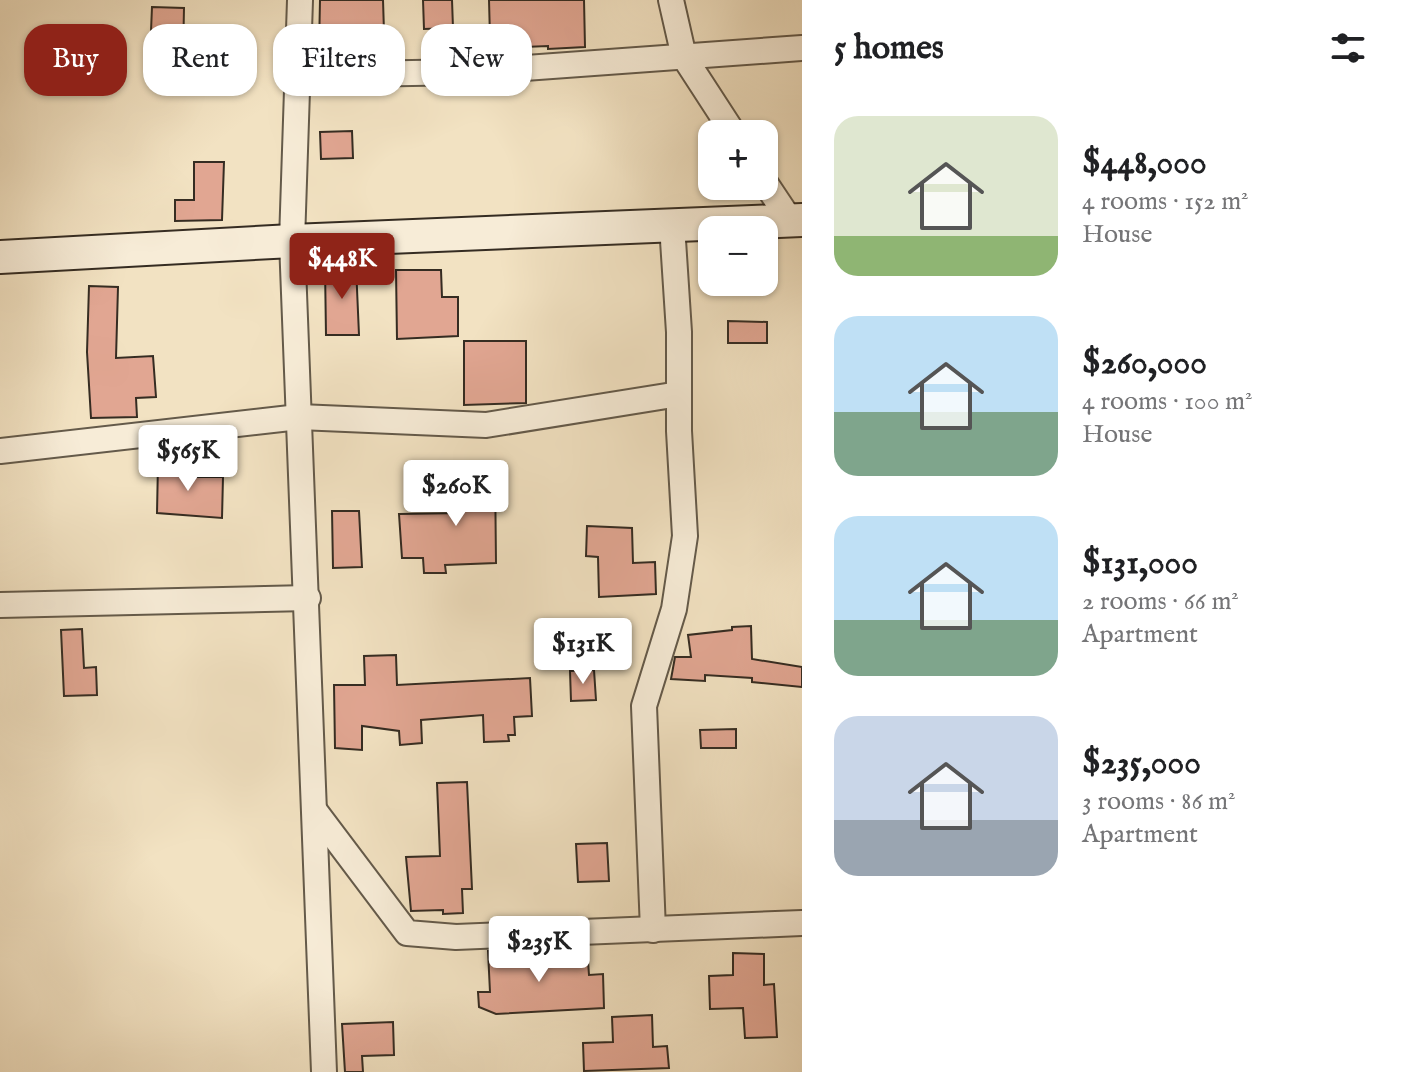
<!DOCTYPE html>
<html lang="en">
<head>
<meta charset="utf-8">
<style>
  body { margin:0; font-family:"IM FELL English",serif; background:#f2f2f2; color:#202124; height:100vh; display:flex; flex-direction:column; font-size:30px; white-space:nowrap }
  * { box-sizing:border-box; margin:0 }
  p { font-size:26px; color:#757577 }
  .icon { flex:none; width:44px; height:44px; fill:none; stroke:currentColor; stroke-width:2; stroke-linecap:round; stroke-linejoin:round }
  .map { position:relative; flex:1; overflow:hidden }
  .side { display:flex; flex-direction:column; background:#fff; width:600px }
  .side>* { flex:none }
  .banner { position:absolute; left:24px; top:24px; width:658px; height:72px; display:flex; gap:16px }
  .buttons { position:absolute; left:698px; top:120px; display:grid; gap:16px }
  .buttons a { display:grid; place-items:center; width:80px; height:80px; border-radius:16px; background:#fff; box-shadow:0 2px 6px #0004; font-size:40px }
  .price { position:absolute; translate:-50% -68px; padding:0 18px; border-radius:8px; background:#fff; color:#222; font-size:26px; line-height:52px; filter:drop-shadow(0 2px 4px #0008) }
  .price::after { content:''; position:absolute; left:50%; top:48px; width:24px; height:18px; margin-left:-12px; background:inherit; clip-path:polygon(0 0,100% 0,50% 100%) }
  .price.selected { background:#8f2418; color:#fff }
  ul { padding:0; list-style:none }
  li { display:flex; align-items:center; gap:24px; height:200px; padding:0 32px }
  li span { display:grid; place-items:center; flex:none; width:224px; height:160px; border-radius:24px; color:#555 }
  li>.icon { margin-inline-start:auto }
  span .icon { width:96px; height:96px; fill:#fffc; stroke-width:1 }
  li b { font-size:34px }
  h2 { display:flex; justify-content:space-between; align-items:center; height:96px; padding:0 32px; font-size:34px }
  .tag { padding:0 28px; border-radius:24px; background:#fff; box-shadow:0 2px 6px #0004; font-size:28px; line-height:72px }
  .tag.selected { background:#8f2418; color:#fff }
  main { display:flex; flex:1; min-height:0 }
  .map>svg:first-child { display:block }
  .building { fill:#e1a692; stroke:#352c22; stroke-width:2 }
  .lines { fill:none; stroke-linecap:round; stroke-linejoin:round }
  .street-casing { stroke:#645a4a; stroke-width:28 }
  .secondary-casing { stroke:#352c22; stroke-width:36 }
  .street { stroke:#f7ecd7; stroke-width:24 }
  .secondary { stroke:#f7ecd7; stroke-width:32 }
</style>
</head>
<body>
<main>
<div class="map">
<svg width="802" height="1072" viewBox="0 0 802 1072">
  <rect width="100%" height="100%" fill="#f2e2c2"/>
  <filter id="stains"><feTurbulence type="fractalNoise" baseFrequency=".0025" numOctaves="4"/><feColorMatrix values="0 0 0 0 .2 0 0 0 0 .09 0 0 0 0 .02 0 0 0 .5 -.17"/></filter>
  <radialGradient id="worn" r=".72"><stop offset=".6" stop-color="#630" stop-opacity="0"/><stop offset="1" stop-color="#630" stop-opacity=".3"/></radialGradient>
  <!-- building -->
  <g class="building">
    <path d="M320 0H383L384 32H371L372 44H350L349 50H319Z"/>
    <path d="M423 0H452L453 28 424 29Z"/>
    <path d="M489 0H584L585 47 548 49V46L524 47 523 37H490Z"/>
    <path d="M152 7 184 8 183 57 150 55Z"/>
    <path d="M352 131 353 158 321 159 320 132Z"/>
    <path d="M194 162H224L222 220 175 221V200H194Z"/>
    <path d="M356 266 359 335H326L325 267Z"/>
    <path d="M396 270H441L442 297H458V336L397 339Z"/>
    <path d="M89 286 118 287 116 358 153 356 156 397 136 398 137 417 91 418 87 352Z"/>
    <path d="M728 321 767 322V343H728Z"/>
    <path d="M464 341H526V403L464 405Z"/>
    <path d="M158 463 181 464 180 477H223L222 518 157 513Z"/>
    <path d="M495 468 496 563 445 565 446 573H424L423 558H402L399 514 462 513 461 469Z"/>
    <path d="M332 511H359L362 567 333 568Z"/>
    <path d="M587 526 632 528 633 563 655 562 656 594 599 597 598 557 586 556Z"/>
    <path d="M751 626 752 659 802 667V687L752 682V678L705 675V681L671 679 675 657H691L688 635 732 630V627Z"/>
    <path d="M82 629 84 668 96 667 97 695 64 696 61 630Z"/>
    <path d="M396 655 397 685 530 678 532 716 514 717 515 735H508L509 741 484 742 483 715 421 720 422 743 400 745 399 731 362 726V750L335 748 334 685H365L364 656Z"/>
    <path d="M594 670 596 700 571 701 570 671Z"/>
    <path d="M736 729V748H701L700 730Z"/>
    <path d="M467 782 472 889H462L463 913 443 914V910L411 911 406 857 440 856 437 783Z"/>
    <path d="M607 843 609 881 578 882 576 844Z"/>
    <path d="M521 949V955L558 953 559 963 588 961 589 975 603 974 604 1008 496 1014 479 1007 478 992H490L488 951Z"/>
    <path d="M733 953 764 954V985L774 984 777 1037 745 1038 743 1008 710 1009 709 976 733 975Z"/>
    <path d="M652 1015 653 1047 667 1046 669 1068 584 1071 583 1043 613 1042 612 1017Z"/>
    <path d="M393 1022 394 1055 362 1056 363 1072H345L342 1024Z"/>
  </g>
  <g class="lines">
    <defs>
      <g id="street">
        <path d="M300 0 292 241 324 1072"/>
        <path d="M671 0 684 57 734 134"/>
        <path d="M298 75 469 72 802 48"/>
        <path d="M764 181 790 220"/>
        <path d="M0 451 299 417 486 425 679 394"/>
        <path d="M0 605 308 598"/>
        <path d="M315 811 407 933 456 937 802 923"/>
        <path d="M653 930 644 706 674 609 685 536 679 431V332L672 225"/>
      </g>
      <path id="secondary" d="M0 257 292 241 802 220"/>
    </defs>
    <!-- street casing -->
    <use href="#street" class="street-casing"/>
    <!-- secondary casing -->
    <use href="#secondary" class="secondary-casing"/>
    <!-- street -->
    <use href="#street" class="street"/>
    <!-- secondary -->
    <use href="#secondary" class="secondary"/>
  </g>
  <rect width="100%" height="100%" filter="url(#stains)"/>
  <rect width="100%" height="100%" fill="url(#worn)"/>
</svg>
<div class="buttons">
<a>+</a>
<a>−</a>
</div>
<b class="price selected" style="left:342px;top:301px">$448K</b>
<b class="price" style="left:188px;top:493px">$565K</b>
<b class="price" style="left:456px;top:528px">$260K</b>
<b class="price" style="left:583px;top:686px">$131K</b>
<b class="price" style="left:539px;top:984px">$235K</b>
<div class="banner">
<a class="tag selected">Buy</a>
<a class="tag">Rent</a>
<a class="tag">Filters</a>
<a class="tag">New</a>
</div>
</div>
<section class="side">
<h2>5 homes<svg class="icon" aria-label="filters" viewBox="0 0 24 24"><path d="M4 7h16M4 17h16"/><circle cx="9" cy="7" r="2"/><circle cx="15" cy="17" r="2"/></svg></h2>
<ul>
<li><span style="background:linear-gradient(#dfe7d0 75%,#8fb573 0)"><svg class="icon" aria-label="home" viewBox="0 0 24 24"><path d="M3 11l9-7 9 7M6 9v11h12V9"/></svg></span><div><b>$448,000</b><p>4 rooms · 152 m²</p><p>House</p></div></li>
<li><span style="background:linear-gradient(#bfe0f5 60%,#7fa58c 0)"><svg class="icon" aria-label="home" viewBox="0 0 24 24"><path d="M3 11l9-7 9 7M6 9v11h12V9"/></svg></span><div><b>$260,000</b><p>4 rooms · 100 m²</p><p>House</p></div></li>
<li><span style="background:linear-gradient(#bfe0f5 65%,#7fa58c 0)"><svg class="icon" aria-label="home" viewBox="0 0 24 24"><path d="M3 11l9-7 9 7M6 9v11h12V9"/></svg></span><div><b>$131,000</b><p>2 rooms · 66 m²</p><p>Apartment</p></div></li>
<li><span style="background:linear-gradient(#c9d6e8 65%,#9aa5b1 0)"><svg class="icon" aria-label="home" viewBox="0 0 24 24"><path d="M3 11l9-7 9 7M6 9v11h12V9"/></svg></span><div><b>$235,000</b><p>3 rooms · 86 m²</p><p>Apartment</p></div></li>
</ul>
</section>
</main>
</body>
</html>
